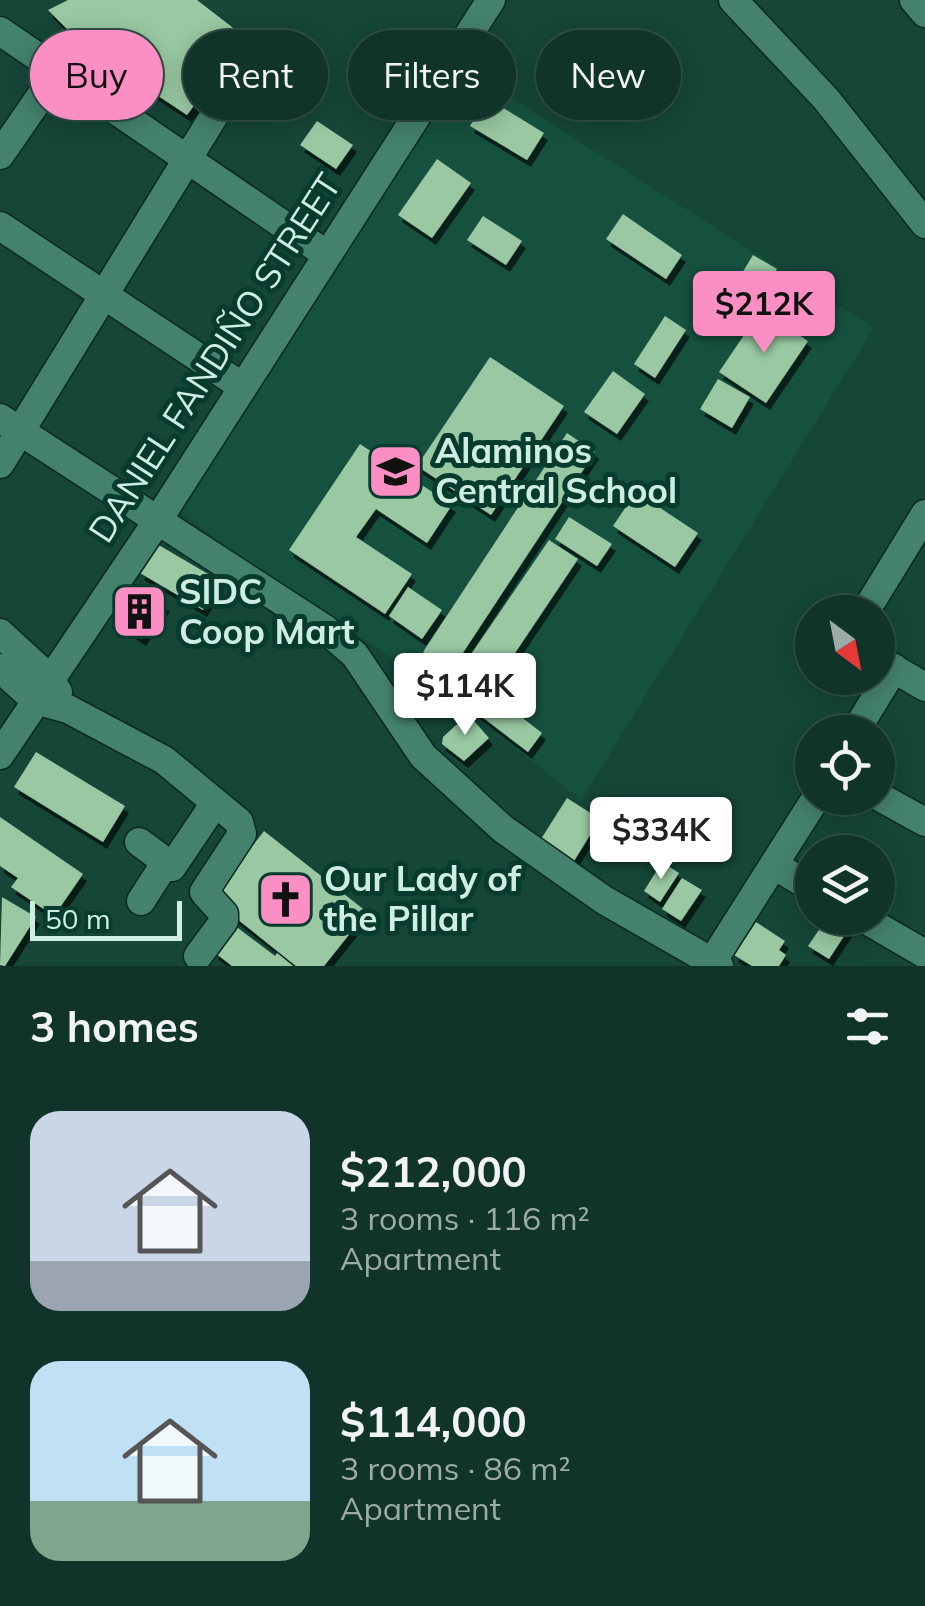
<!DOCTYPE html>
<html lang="en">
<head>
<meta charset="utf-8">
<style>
  body { margin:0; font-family:Mulish,sans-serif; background:#1e3f36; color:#f1f3f6; height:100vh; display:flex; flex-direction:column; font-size:38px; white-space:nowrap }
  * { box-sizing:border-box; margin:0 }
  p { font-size:32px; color:#9caaa8 }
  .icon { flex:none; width:55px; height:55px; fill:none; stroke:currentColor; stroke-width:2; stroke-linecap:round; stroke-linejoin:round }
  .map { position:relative; height:966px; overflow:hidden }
  .sheet { display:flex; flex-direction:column; background:#10342a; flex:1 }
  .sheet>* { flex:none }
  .guide { position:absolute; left:30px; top:30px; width:865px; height:90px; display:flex; gap:20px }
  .needle { width:65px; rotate:148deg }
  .tools { position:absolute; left:795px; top:595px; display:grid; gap:20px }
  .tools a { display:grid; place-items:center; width:100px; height:100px; border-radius:50%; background:#10342a; box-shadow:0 5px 25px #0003,0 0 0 2px #304f47; font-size:50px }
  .scale { position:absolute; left:30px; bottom:25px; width:152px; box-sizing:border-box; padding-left:10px; border:5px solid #cfeee2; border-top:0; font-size:28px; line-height:35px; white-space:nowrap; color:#cfeee2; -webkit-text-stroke:8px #073b2e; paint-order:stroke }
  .price { position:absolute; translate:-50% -85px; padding:0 22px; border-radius:10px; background:#fff; color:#222; font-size:32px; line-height:65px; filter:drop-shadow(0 2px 5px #0008) }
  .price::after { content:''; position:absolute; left:50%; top:60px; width:30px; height:22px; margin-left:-15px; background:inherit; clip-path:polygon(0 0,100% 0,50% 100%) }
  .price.active { background:#fb8fc4; color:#111 }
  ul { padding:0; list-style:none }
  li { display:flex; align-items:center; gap:30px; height:250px; padding:0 30px }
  li span { display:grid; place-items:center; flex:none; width:280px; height:200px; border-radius:30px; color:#555 }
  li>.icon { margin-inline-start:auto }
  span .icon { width:120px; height:120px; fill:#fffc; stroke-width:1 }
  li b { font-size:42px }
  h2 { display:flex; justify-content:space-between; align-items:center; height:120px; padding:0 30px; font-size:42px }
  .chip { padding:0 35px; border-radius:45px; background:#10342a; box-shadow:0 5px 25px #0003,0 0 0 2px #304f47; font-size:35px; line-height:90px }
  .chip.active { background:#fb8fc4; color:#111 }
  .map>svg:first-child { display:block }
  .built { fill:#165140 }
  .building { fill:#99c8a2; filter:url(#shadow) }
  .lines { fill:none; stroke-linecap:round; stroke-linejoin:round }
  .minor-casing { stroke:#082a20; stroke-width:31 }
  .minor { stroke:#44826d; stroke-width:28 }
  .labels { text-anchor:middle; stroke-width:10; stroke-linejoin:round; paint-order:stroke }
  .street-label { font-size:35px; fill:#cfeee2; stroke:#073b2e }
  .poi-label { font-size:35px; font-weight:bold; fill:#cfeee2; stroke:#073b2e; text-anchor:start }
</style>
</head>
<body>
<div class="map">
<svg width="925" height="966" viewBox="0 0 925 966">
  <defs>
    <filter id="shadow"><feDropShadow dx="4" dy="7" stdDeviation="0" flood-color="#0009"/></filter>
  </defs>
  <rect width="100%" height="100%" fill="#154638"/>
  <!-- built -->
  <path class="built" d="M455 63 874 328 581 800 451 697 241 558 177 509Z"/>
  <!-- building -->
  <g class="building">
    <path d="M68 0H197L245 37 187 115 86 48 48 10Z"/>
    <path d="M390 39 426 65 402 98 366 72Z"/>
    <path d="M487 98 544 133 527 160 470 126Z"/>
    <path d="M317 121 353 145 336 169 300 145Z"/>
    <path d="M437 159 471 183 432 238 398 215Z"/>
    <path d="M623 214 682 255 666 279 606 239Z"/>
    <path d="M483 216 522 241 506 265 467 240Z"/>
    <path d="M753 255 777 269 754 307 744 301 732 320 719 311Z"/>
    <path d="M761 310 808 341 766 403 719 372Z"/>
    <path d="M665 316 686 330 655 378 634 364Z"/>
    <path d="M490 357 564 406 491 515 417 466Z"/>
    <path d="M613 371 645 394 617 434 584 412Z"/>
    <path d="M718 379 750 397 732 428 700 409Z"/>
    <path d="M567 433 595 452 451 671 423 652Z"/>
    <path d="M360 444 452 505 427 543 376 509 356 537 412 574 385 614 289 550Z"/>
    <path d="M636 492 698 533 675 567 613 526Z"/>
    <path d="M569 517 612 544 597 566 555 539Z"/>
    <path d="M549 540 578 559 493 686 463 666Z"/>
    <path d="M157 544 220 581 203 610 140 573Z"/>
    <path d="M137 585 166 605 142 639 113 619Z"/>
    <path d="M408 587 442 610 422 639 389 616Z"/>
    <path d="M471 678 542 733 528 752 456 697Z"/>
    <path d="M468 714 489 738 464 761 442 744 443 737Z"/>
    <path d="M36 752 125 806 103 842 14 787Z"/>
    <path d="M567 798 600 819 574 861 541 839Z"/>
    <path d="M0 817 83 874 54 916 11 887 18 878 0 866Z"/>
    <path d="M264 831 367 912 324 966H296L217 903V891Z"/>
    <path d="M662 862 679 873 660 902 644 891Z"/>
    <path d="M682 878 702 890 681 921 662 909Z"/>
    <path d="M2 897 36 917 5 966 0 965Z"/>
    <path d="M827 918 848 930 829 959 808 946Z"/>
    <path d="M756 922 785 941 779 950 786 955 779 966H752L734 955Z"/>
    <path d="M234 925 275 956 277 953 293 966H232L214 952Z"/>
  </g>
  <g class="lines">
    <defs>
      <g id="minor">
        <path d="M733 0 826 99 925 224"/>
        <path d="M914 0 925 13"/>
        <path d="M0 31 326 254"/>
        <path d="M0 155 58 71"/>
        <path d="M0 226 243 387"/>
        <path d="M0 418 325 629 355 655 423 756 503 829 604 900 719 966"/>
        <path d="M0 464 252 54"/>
        <path d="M865 612 925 514"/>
        <path d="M0 633 49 678 58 692"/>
        <path d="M879 660 925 687"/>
        <path d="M0 668 35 700 68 709 164 760 239 822 242 834 204 892 224 914V921L198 956"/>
        <path d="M855 732 894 668"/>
        <path d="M0 755 156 523 491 0"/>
        <path d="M878 796 925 822"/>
        <path d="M139 842 166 862"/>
        <path d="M774 865 812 888"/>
        <path d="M141 901 166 862 172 867 215 803"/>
        <path d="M863 918 925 954"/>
        <path d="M712 962 816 798"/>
      </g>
    </defs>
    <!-- minor casing -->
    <use href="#minor" class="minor-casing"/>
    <!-- minor -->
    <use href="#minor" class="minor"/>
  </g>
  <!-- icons -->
  <defs>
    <symbol id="school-square" viewBox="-11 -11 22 22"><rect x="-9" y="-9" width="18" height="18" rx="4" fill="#fb8fc4" stroke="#073b2e"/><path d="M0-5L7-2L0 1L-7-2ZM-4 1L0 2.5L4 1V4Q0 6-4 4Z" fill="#111"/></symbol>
    <symbol id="building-square" viewBox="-11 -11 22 22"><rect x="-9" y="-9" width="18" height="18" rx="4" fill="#fb8fc4" stroke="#073b2e"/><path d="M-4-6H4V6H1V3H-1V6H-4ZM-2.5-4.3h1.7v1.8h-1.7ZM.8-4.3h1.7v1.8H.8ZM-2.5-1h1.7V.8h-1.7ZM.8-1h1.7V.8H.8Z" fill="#111"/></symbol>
    <symbol id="church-square" viewBox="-11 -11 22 22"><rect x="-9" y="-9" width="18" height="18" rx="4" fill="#fb8fc4" stroke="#073b2e"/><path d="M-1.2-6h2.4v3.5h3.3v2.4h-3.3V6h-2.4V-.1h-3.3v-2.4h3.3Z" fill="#111"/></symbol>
  </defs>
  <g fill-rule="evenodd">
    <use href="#school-square" x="364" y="440" width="63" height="63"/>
    <use href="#building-square" x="108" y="580" width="63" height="63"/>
    <use href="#church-square" x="254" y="868" width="63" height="63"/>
  </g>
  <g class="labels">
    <!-- street labels -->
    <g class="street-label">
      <text transform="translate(215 358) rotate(-57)" y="12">DANIEL FANDIÑO STREET</text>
    </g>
    <!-- poi labels -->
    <g class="poi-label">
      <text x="435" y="463">Alaminos<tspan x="435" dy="40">Central School</tspan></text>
      <text x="179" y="604">SIDC<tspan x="179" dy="40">Coop Mart</tspan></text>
      <text x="324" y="891">Our Lady of<tspan x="324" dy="40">the Pillar</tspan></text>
    </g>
  </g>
</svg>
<div class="tools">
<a><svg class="needle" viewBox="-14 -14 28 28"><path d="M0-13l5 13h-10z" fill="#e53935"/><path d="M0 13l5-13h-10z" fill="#9caaa8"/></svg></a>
<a><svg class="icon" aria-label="locate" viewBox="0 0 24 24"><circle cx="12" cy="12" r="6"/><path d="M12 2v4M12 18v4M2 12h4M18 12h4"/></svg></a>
<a><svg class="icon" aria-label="layers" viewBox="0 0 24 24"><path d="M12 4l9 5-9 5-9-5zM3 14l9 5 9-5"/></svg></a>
</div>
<div class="scale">50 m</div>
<b class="price active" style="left:764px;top:356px">$212K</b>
<b class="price" style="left:465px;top:738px">$114K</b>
<b class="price" style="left:661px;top:882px">$334K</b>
<div class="guide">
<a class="chip active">Buy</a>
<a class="chip">Rent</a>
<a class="chip">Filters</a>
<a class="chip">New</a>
</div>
</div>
<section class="sheet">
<h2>3 homes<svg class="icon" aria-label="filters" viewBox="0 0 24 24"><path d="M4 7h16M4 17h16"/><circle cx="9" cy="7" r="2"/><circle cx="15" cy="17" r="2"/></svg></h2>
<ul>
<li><span style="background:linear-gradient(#c9d6e8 75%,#9aa5b1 0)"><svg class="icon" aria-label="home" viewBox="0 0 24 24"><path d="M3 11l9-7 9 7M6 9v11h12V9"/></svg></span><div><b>$212,000</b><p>3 rooms · 116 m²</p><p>Apartment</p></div></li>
<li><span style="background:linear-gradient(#bfe0f5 70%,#7fa58c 0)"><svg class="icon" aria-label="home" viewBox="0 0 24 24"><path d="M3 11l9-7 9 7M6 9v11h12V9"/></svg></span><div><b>$114,000</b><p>3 rooms · 86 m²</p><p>Apartment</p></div></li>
</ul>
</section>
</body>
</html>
